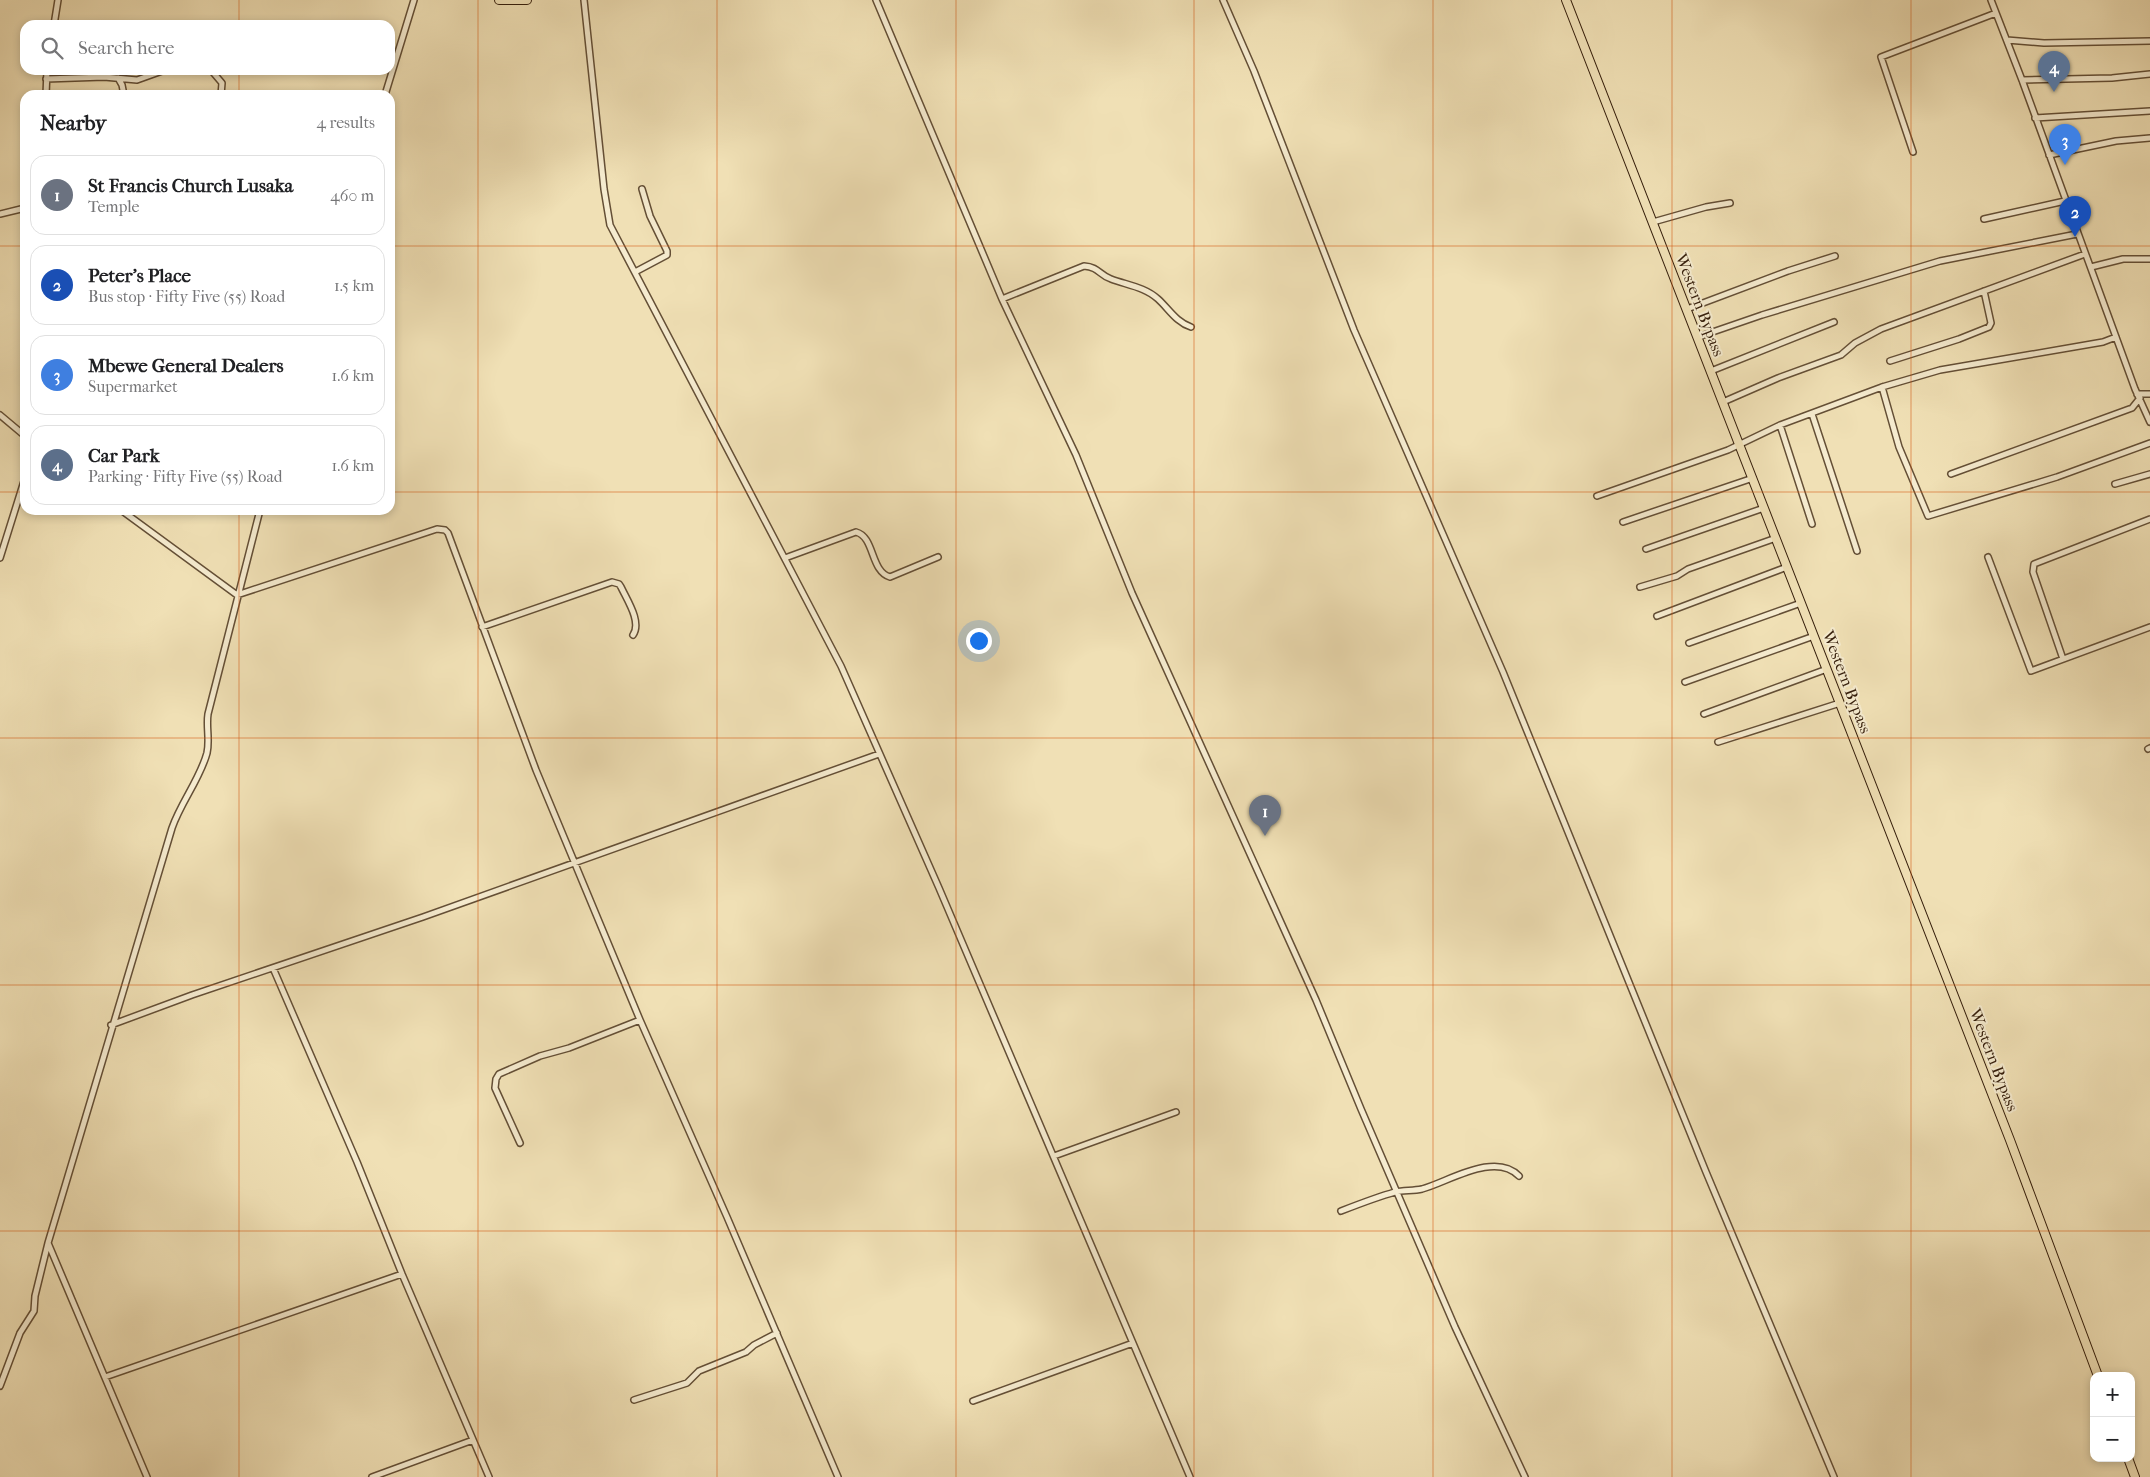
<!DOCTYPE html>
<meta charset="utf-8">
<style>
:root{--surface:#fff;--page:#f6f6f6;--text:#202124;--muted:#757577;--line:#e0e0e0;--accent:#0f766e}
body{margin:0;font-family:"IM FELL French Canon",serif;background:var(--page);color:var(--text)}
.controls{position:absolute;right:15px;bottom:15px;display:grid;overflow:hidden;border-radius:10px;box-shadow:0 2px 8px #0003}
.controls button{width:45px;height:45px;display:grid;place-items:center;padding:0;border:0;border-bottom:1px solid var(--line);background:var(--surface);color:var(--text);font:25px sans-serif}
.you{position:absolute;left:978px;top:640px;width:18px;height:18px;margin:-12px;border:4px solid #fff;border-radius:50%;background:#1a73e8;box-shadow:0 0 0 8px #1a73e833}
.badge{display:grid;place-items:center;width:32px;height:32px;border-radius:50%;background:var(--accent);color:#fff;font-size:16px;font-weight:700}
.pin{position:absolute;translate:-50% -41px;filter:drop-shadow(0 1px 2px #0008)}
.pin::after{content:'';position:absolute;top:26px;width:18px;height:15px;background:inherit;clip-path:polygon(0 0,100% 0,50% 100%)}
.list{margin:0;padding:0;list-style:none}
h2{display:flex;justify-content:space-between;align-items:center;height:65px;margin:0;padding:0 20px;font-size:21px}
h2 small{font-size:16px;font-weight:400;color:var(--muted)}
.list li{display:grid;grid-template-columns:32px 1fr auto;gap:15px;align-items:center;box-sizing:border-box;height:80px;margin:0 10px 10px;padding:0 10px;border:1px solid var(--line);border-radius:15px}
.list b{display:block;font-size:19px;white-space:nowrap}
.list p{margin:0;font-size:16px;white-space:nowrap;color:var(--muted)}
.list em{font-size:16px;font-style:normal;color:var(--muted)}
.icon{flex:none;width:28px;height:28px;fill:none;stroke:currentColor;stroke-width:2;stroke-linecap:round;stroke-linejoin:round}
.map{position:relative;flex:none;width:2150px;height:1477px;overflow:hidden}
.search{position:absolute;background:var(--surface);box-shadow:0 2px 8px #0003;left:20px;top:20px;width:375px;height:55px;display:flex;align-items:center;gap:12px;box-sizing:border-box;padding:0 18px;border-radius:15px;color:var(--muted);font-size:19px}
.panel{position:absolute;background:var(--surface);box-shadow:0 2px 8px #0003;left:20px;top:90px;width:375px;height:425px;border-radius:15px}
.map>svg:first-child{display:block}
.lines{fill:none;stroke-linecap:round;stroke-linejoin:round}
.minor-casing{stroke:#644f36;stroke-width:8}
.primary-casing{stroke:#361f0c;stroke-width:10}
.minor{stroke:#f5ebcf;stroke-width:5}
.primary{stroke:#f0e0b5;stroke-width:8}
.grid{fill:none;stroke:#d6530c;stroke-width:1;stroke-opacity:0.55}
.labels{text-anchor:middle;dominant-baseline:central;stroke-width:4;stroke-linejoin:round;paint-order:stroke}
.street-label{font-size:16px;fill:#361f0c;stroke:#f5ebcf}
</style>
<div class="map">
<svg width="2150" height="1477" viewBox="0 0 2150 1477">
<rect width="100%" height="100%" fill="#f0e0b5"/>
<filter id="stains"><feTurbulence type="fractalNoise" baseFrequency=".004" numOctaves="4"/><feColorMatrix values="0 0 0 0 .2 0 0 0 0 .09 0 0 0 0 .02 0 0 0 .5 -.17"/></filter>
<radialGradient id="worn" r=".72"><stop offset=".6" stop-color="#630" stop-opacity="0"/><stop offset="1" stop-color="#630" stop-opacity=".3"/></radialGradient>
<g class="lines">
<g class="minor-casing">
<path id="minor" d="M584,0L604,189L610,225L841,666L939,888L1190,1477
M876,0L1002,299L1076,455L1132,593L1316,1000L1361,1109L1455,1327L1525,1477
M1223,0L1254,71L1354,330L1503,672L1706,1172L1834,1477
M1991,0L2022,80L2135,389L2150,422
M54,25L58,0
M2007,40L2044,43L2150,41
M211,70L222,83L221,95
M118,78L122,85L124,95
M46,79L104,77L137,80L165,70
M2022,80L2112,78L2150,74
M46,95L47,70
M385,95L414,0
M2035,118L2150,111
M1913,152L1881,57L1996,13
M2049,155L2116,141L2150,138
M0,214L25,208
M1984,219L2065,201
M1653,222L1706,207L1730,203
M2091,267L2123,259H2150
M635,272L667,255V251L650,216L642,189
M1002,299L1084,266C1099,267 1099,275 1111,279C1127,285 1145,287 1158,299C1169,309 1176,322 1191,327
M1687,309L1788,271L1835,256
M1698,337L1762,315L1940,261L2077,234
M2116,337L2103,342L1940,370L1882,387L1899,447L1928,516L2057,477L2150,443
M1890,361L1959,339L1989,327L1991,323L1984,291
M1711,371L1834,322
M2137,394H2150
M1723,402L1778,378L1841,355L1855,343L1881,329L2085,254
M1812,414L1857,551
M0,415L25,436
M1780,425L1812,524
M1951,474L2132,408L2140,398
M2115,484L2150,474
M1597,496L1728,450L1780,425L1882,387
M121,510L237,595L437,529L445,530L448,533L536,770L640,1020L727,1217L838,1477
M1623,522L1753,478
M1646,549L1764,508
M1988,557L2031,671L2150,627
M0,558L25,478
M785,558L856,532C875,537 870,571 890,577L938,557
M1640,587L1677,576L1688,569L1776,538
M1657,616L1787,567
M482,627L612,582L619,584L621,587C627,600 642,622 633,635
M1689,643L1801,603
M2063,659L2033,572L2034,564L2150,519
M1685,682L1814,636
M1704,714L1827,669
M1718,742L1840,703
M2148,749L2150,748
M273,968L357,1162L402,1274L489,1477
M111,1025L192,995L423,917L879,754
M520,1143L495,1088L496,1079L499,1074L540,1056L569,1048L640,1020
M1054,1156L1176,1112
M1341,1211C1359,1204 1377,1197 1395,1192C1404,1190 1413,1191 1422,1189C1448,1182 1495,1151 1519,1176
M105,1377L402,1274
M0,1386L20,1333L34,1311L35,1296L48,1243
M634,1400L687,1383L699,1371L746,1352L754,1345L777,1333
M973,1401L1133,1343
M147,1477L48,1243L172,828C181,802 200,779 207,753C210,740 206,727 208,714L260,510
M372,1477L473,1440"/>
</g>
<g class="primary-casing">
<path id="primary" d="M499,0H527
M1566,0L2010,1140L2098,1376
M2128,1458L2135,1477"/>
</g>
<use href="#minor" class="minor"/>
<use href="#primary" class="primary"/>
</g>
<path class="grid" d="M239,0V25M478,0V1477M717,0V1477M956,0V1477M1194,0V1477M1433,0V1477M1672,0V1477M1911,0V1477M239,70V95M0,246H25M390,246H2150M0,492H25M390,492H2150M239,510V1477M0,738H2150M0,985H2150M0,1231H2150"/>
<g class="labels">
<g class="street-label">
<text transform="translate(1700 305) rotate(69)">Western Bypass</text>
<text transform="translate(1847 682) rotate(69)">Western Bypass</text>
<text transform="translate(1994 1060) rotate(69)">Western Bypass</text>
</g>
</g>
<rect width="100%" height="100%" filter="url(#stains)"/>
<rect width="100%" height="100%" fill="url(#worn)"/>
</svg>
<div class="controls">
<button>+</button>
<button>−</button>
</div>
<div class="you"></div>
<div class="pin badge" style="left:1265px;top:836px;background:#6b7280">1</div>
<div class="pin badge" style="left:2075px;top:237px;background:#1a4fb4">2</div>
<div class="pin badge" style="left:2065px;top:165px;background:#3f7fe0">3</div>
<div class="pin badge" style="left:2054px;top:92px;background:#5c6f8a">4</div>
<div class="search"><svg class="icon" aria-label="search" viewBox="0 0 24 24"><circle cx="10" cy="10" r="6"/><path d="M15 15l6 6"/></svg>Search here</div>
<section class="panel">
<h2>Nearby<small>4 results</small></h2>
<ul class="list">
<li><span class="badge" style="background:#6b7280">1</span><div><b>St Francis Church Lusaka</b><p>Temple</p></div><em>460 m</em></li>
<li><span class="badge" style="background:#1a4fb4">2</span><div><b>Peter's Place</b><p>Bus stop · Fifty Five (55) Road</p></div><em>1.5 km</em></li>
<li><span class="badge" style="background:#3f7fe0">3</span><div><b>Mbewe General Dealers</b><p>Supermarket</p></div><em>1.6 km</em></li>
<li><span class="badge" style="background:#5c6f8a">4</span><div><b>Car Park</b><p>Parking · Fifty Five (55) Road</p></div><em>1.6 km</em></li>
</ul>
</section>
</div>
